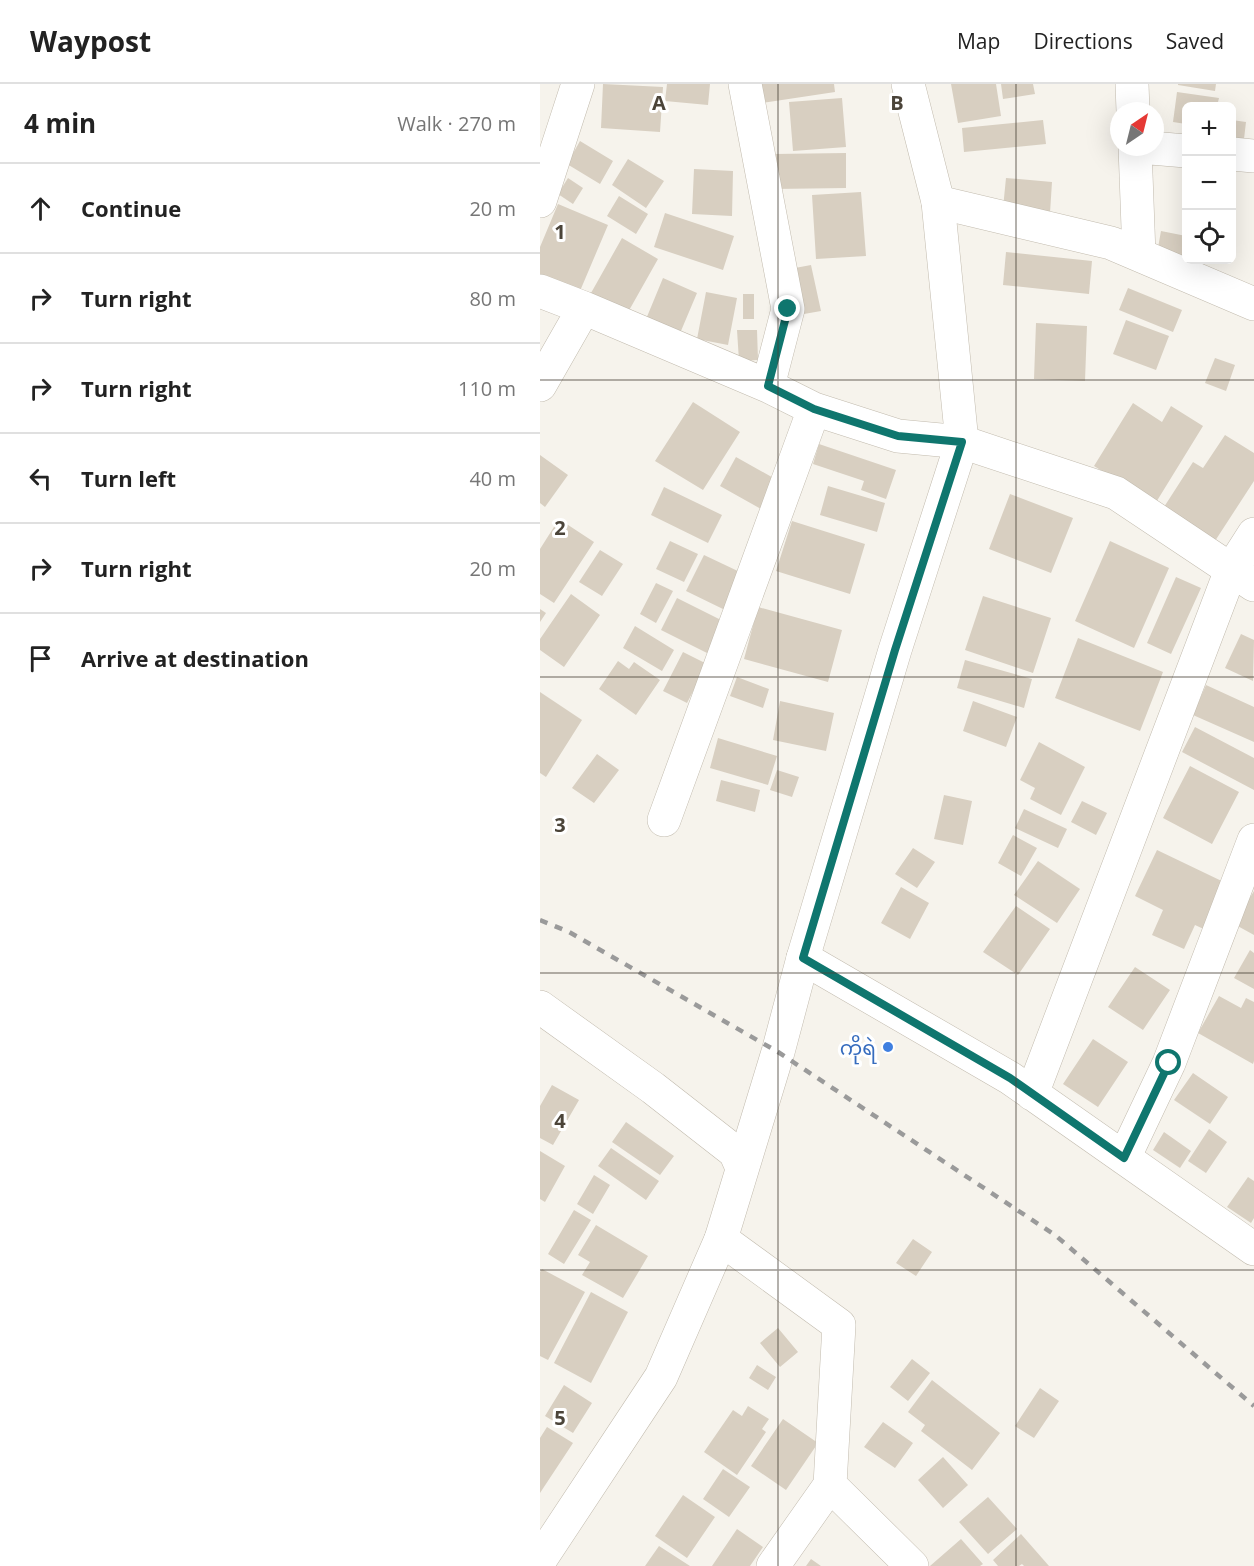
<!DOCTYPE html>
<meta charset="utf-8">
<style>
:root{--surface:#fff;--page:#f2f2f2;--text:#222;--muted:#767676;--line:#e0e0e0}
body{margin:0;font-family:"Open Sans","Noto Sans Myanmar",sans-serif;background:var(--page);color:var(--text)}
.controls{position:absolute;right:18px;top:18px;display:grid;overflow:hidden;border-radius:9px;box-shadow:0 6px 24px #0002}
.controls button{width:54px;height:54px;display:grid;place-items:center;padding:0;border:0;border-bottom:2px solid var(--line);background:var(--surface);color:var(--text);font:30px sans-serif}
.compass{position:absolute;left:570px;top:18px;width:54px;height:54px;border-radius:50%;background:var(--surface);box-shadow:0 6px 24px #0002;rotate:35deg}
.stop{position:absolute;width:18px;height:18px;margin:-14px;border:4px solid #0f766e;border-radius:50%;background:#fff}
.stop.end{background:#0f766e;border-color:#fff;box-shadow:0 2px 6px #0008}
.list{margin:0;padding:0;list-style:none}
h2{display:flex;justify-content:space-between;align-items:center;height:78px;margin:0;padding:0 24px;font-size:26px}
h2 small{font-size:20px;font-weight:400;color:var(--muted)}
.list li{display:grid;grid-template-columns:39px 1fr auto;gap:18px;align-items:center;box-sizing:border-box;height:90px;padding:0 24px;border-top:2px solid var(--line)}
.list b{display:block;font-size:22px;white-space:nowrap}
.list em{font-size:20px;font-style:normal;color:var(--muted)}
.icon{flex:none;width:33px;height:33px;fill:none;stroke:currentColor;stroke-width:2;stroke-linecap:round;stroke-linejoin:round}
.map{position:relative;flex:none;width:714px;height:1482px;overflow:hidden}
header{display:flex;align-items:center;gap:36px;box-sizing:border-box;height:84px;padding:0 30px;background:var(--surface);border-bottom:2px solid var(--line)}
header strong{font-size:28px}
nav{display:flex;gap:33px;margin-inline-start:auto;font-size:21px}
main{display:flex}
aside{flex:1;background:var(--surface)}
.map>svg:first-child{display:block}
.building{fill:#d8cfc1}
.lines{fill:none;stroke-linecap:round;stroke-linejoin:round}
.minor-casing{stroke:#c2bbae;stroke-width:34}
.tertiary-casing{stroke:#c2bbae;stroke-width:34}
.minor{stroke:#fff;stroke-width:33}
.tertiary{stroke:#fff;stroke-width:33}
.rail{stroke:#9a9a9a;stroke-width:4.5;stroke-dasharray:8 8;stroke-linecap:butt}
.route{stroke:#0f766e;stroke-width:8}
.grid{fill:none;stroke:#4b4439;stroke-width:1.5;stroke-opacity:0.55}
.shop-dot{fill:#3f7fe0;stroke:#fff;stroke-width:2}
.labels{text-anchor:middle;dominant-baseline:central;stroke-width:6;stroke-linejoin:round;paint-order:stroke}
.shop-label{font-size:20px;fill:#366cbe;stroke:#fff;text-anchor:end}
.grid-label{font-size:20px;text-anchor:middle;font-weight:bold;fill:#4b4439;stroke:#fff;stroke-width:6;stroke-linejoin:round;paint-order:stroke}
</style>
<header>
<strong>Waypost</strong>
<nav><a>Map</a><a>Directions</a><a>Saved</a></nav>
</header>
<main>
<aside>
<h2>4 min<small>Walk · 270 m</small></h2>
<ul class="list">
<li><svg class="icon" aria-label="ahead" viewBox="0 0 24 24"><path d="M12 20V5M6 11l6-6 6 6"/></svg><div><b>Continue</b></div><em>20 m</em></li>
<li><svg class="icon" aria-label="right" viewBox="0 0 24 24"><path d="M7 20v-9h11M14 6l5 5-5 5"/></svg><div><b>Turn right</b></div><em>80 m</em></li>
<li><svg class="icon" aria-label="right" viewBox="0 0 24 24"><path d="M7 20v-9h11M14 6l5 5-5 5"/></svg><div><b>Turn right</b></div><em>110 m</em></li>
<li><svg class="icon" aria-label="left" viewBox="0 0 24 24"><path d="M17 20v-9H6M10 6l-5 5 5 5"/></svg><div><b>Turn left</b></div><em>40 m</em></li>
<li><svg class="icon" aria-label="right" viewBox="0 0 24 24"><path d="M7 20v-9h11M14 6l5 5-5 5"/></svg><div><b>Turn right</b></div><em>20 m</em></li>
<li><svg class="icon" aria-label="arrive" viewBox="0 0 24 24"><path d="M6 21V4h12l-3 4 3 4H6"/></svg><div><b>Arrive at destination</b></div></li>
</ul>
</aside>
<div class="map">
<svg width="714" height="1482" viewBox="0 0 714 1482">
<rect width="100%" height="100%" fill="#f6f3ec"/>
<path class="building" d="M63,0L123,3L120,48L61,44Z
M127,0H170L168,21L125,17Z
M219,0H294L295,8L222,19Z
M411,0H456L461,32L418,39Z
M461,0H493L495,10L463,15Z
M638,0H676L675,7L638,1Z
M637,8L679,14L677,22H646V40L633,38Z
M302,14L306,63L253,67L249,18Z
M503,36L506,60L424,68L422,44Z
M692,36L706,38L704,55L692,53Z
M40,57L73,77L60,100L27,80Z
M306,69V104L234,105V70Z
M88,75L124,97L106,124L72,101Z
M154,85L193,87L192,132L152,130Z
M28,94L43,104L33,120L18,110Z
M466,94L512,98L510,129L463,124Z
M321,108L326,172L276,175L272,111Z
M79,112L108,130L96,150L67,132Z
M18,120L68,141L40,207L0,190V163Z
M125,129L194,152L183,186L114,163Z
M621,147L646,152V174L617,169Z
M82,154L118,175L87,230L51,209Z
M466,168L552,177L549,210L463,201Z
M660,176H677L676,180L659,177Z
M271,181L281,227L264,230L255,184Z
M123,194L157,209L138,254L104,240Z
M588,204L642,226L633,248L579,226Z
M166,208L197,214L188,261L157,255Z
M203,210H214V235H203Z
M586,236L629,252L616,286L573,270Z
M496,239L547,242L545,297L494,295Z
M197,246H217L218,276L199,277Z
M675,274L695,281L686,307L665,299Z
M153,318L200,348L163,406L115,377Z
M593,319L622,338L631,322L663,342L615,420L554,382Z
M685,351L714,369V397L675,457L624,423L653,378L663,384Z
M279,360L356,386L346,415L321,406L324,397L273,380Z
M0,371L28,391L5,423L0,419Z
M196,373L237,396L221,425L180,402Z
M288,402L345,419L337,448L280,431Z
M124,403L182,431L168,459L111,431Z
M470,410L533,434L511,489L449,465Z
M19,435L54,458L14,519L0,510V465Z
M252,437L325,460L310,510L236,487Z
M130,457L158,470L144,498L116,485Z
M570,457L629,484L594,564L535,537Z
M60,466L83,480L62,512L39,498Z
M164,471L202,489L185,526L146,507Z
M636,493L661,504L631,570L607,559Z
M116,499L133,507L116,539L100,530Z
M31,510L60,531L24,583L0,566V555Z
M443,512L511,534L493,589L425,566Z
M137,514L185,538L169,570L121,546Z
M218,523L302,546L288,598L204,575Z
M0,525L6,529L0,538Z
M95,542L134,566L122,587L83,564Z
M701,550L714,556L713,597L685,584Z
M538,554L623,588L600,647L515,614Z
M143,568L167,580L147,619L123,607Z
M425,576L492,595L484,624L417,604Z
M78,577L89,585L94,578L120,596L96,631L59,605Z
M197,593L229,605L223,624L190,612Z
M666,601L714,623V658L653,631Z
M0,608L42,636L6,693L0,689Z
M240,617L294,629L286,667L233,656Z
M433,617L477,633L466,663L423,647Z
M655,643L714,674V706L642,668Z
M178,654L237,672L228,701L170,684Z
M499,658L545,683L521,731L490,715L495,704L480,696Z
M57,670L79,686L54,719L32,704Z
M650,682L699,708L672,760L623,734Z
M237,686L259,693L252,713L230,706Z
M181,696L220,706L215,728L176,717Z
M404,711L432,717L423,761L394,755Z
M542,717L567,729L556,751L531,738Z
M484,725L527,745L518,764L475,744Z
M473,751L497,764L481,792L458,779Z
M373,764L395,778L377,804L355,790Z
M617,766L690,801L668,847L655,841L644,865L612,851L623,826L595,812Z
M498,777L540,805L517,839L474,811Z
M361,803L389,819L370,855L341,839Z
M714,807V851L694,840Z
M476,822L510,845L478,891L443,868Z
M710,866L714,869V905L694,894Z
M595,883L630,906L603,946L568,923Z
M679,912L701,924L706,914L714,918V977L713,980L658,949Z
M553,955L588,978L558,1023L523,1000Z
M653,989L688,1013L670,1040L634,1016Z
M12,1001L39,1016L13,1061L0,1054V1022Z
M86,1038L134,1072L120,1091L72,1058Z
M669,1045L687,1058L666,1089L648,1077Z
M624,1048L651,1067L640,1084L613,1066Z
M71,1064L119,1097L106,1116L58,1082Z
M0,1067L25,1082L5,1118L0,1115Z
M54,1091L70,1101L53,1130L37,1120Z
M708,1093L714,1097V1134L711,1139L687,1123Z
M34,1126L51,1136L24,1180L8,1170Z
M56,1141L108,1172L83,1214L42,1191L50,1178L38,1171Z
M373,1155L392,1168L376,1192L356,1179Z
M2,1185L45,1208L8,1276L0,1272V1188Z
M51,1208L88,1228L51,1299L14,1279Z
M238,1244L258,1268L240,1283L220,1259Z
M372,1275L390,1289L368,1317L350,1303Z
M217,1281L236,1293L228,1306L209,1294Z
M392,1296L460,1349L432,1386L381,1347L385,1341L368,1328Z
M24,1301L52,1319L33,1349L5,1332Z
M500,1304L519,1317L494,1354L475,1342Z
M208,1322L229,1335L222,1345L226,1348L197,1391L164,1368L193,1326L202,1332Z
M243,1335L278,1359L246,1406L211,1382Z
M343,1338L373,1359L355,1384L324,1363Z
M7,1343L33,1359L0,1409V1354Z
M403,1373L428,1401L403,1424L378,1396Z
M183,1385L210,1403L189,1433L163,1415Z
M143,1411L175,1433L147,1474L115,1452Z
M448,1413L477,1445L448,1470L419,1438Z
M197,1445L223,1463L210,1482H172Z
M481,1450L509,1482H484L482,1480L479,1482H458L453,1476Z
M421,1455L443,1480L440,1482H390Z
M119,1462L150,1482H105Z
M271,1475L281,1482H266Z"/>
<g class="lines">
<g class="minor-casing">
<path id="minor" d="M205,0L248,225L228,302
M592,0L593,27
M595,63L599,171
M599,63L646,67
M692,70L714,72
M0,117L38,0
M398,118L571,159L714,220
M0,207L44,224L228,302L274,325L358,352L422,358L576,409L714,501
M0,301L44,224
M124,736L274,325
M263,874L470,994L714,1165
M0,923L113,1004L195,1068L202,1084
M492,1010L691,486L714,450
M584,1074L629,979L714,756
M181,1155L299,1241L290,1401L233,1482
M290,1401L372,1482"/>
</g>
<g class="tertiary-casing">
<path id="tertiary" d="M0,1476L121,1293L181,1155L238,968L263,874L355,566L422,358L398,118L368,0"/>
</g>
<use href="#minor" class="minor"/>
<use href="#tertiary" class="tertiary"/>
<path class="rail" d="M0,836L29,848L238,968L515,1151L714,1322"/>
</g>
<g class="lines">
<path class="route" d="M248,225L228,302L274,325L358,352L422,358L355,566L263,874L470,994L584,1074L629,979"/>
</g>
<path class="grid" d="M238,0V1482M476,0V1482M0,296H714M0,593H714M0,889H714M0,1186H714"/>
<circle class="shop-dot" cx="348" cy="963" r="6"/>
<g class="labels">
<g class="shop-label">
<text x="336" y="963">ကိုရဲ</text>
</g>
</g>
<g class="grid-label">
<text x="119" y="26">A</text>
<text x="357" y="26">B</text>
<text x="20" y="155">1</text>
<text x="20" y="451">2</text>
<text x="20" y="748">3</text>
<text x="20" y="1044">4</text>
<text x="20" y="1341">5</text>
</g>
</svg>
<div class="controls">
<button>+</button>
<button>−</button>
<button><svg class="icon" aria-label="locate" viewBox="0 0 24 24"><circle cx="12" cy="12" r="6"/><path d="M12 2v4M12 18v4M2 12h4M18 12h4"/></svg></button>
</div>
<svg class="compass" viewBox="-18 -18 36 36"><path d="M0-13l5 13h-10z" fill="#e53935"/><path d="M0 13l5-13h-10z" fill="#767676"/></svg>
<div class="stop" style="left:629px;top:979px"></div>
<div class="stop end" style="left:248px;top:225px"></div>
</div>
</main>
